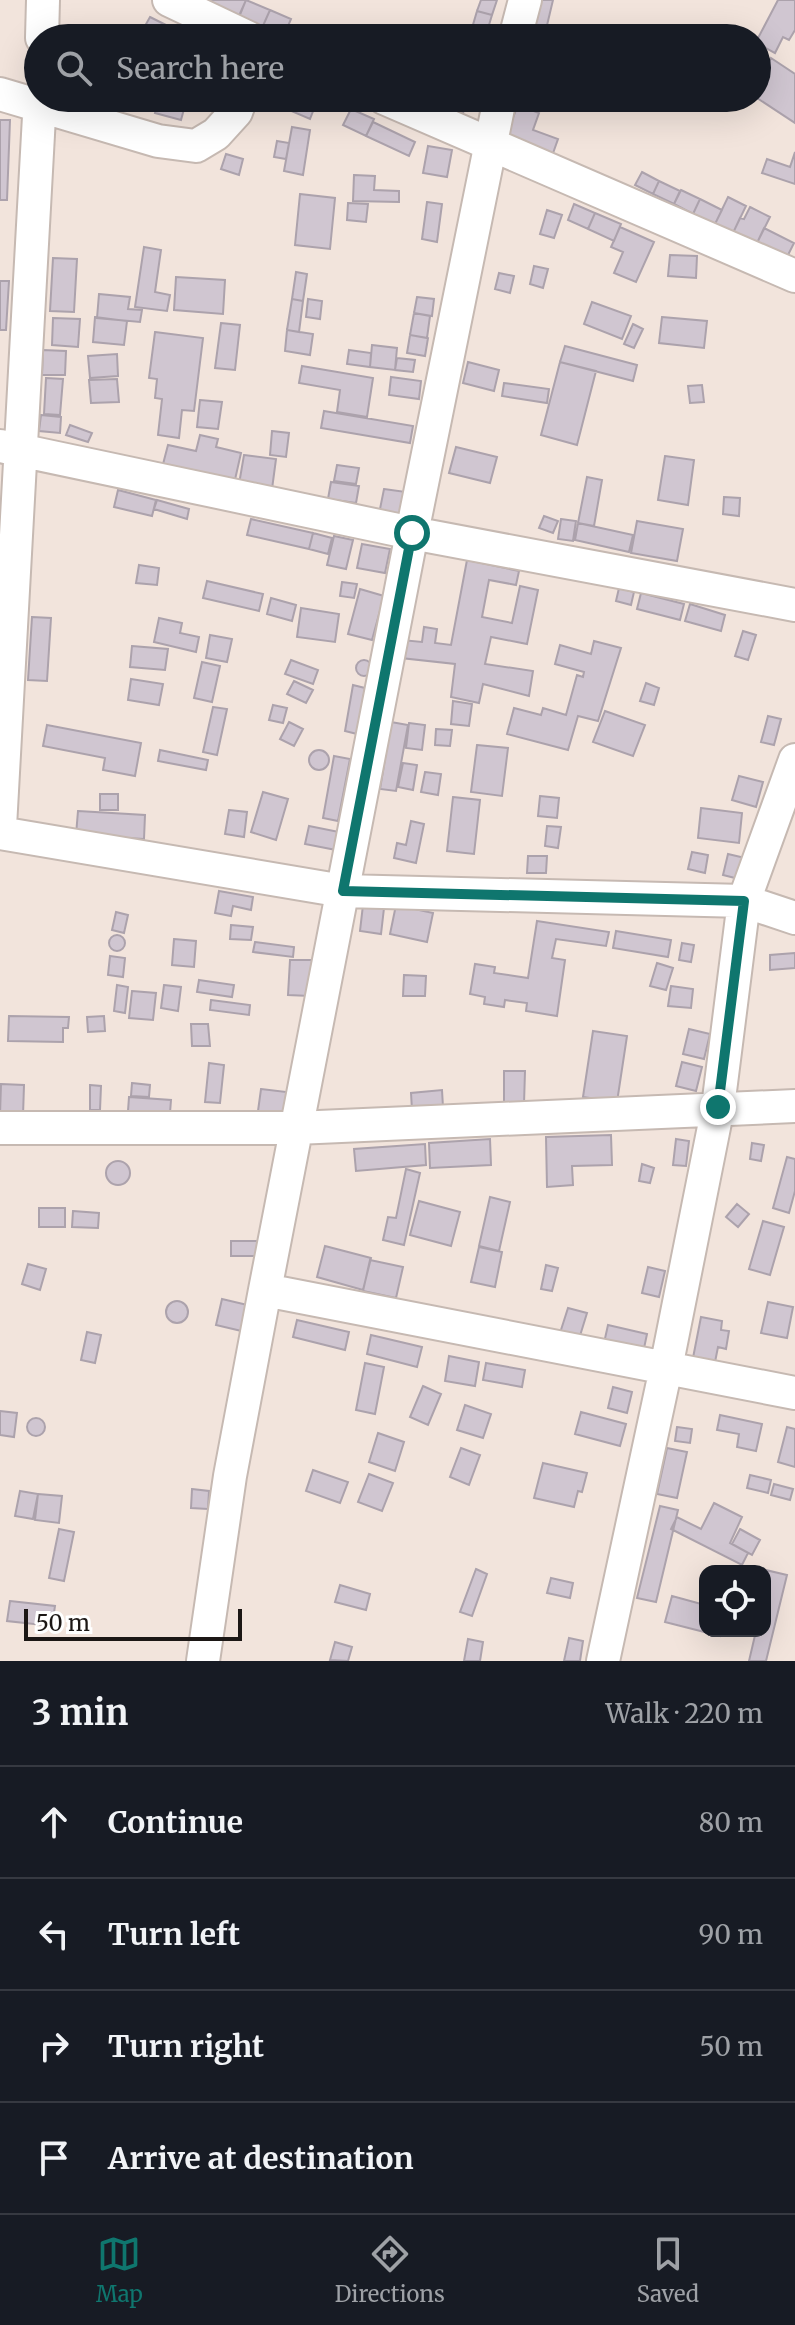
<!DOCTYPE html>
<meta charset="utf-8">
<style>
:root{--surface:#171b24;--page:#20242c;--text:#f1f3f6;--muted:#9ea1a6;--line:#363941;--accent:#0f766e}
body{margin:0;font-family:Merriweather,serif;background:var(--page);color:var(--text)}
.controls{position:absolute;right:24px;bottom:24px;display:grid;overflow:hidden;border-radius:16px;box-shadow:0 8px 32px #0002}
.controls button{width:72px;height:72px;display:grid;place-items:center;padding:0;border:0;border-bottom:2px solid var(--line);background:var(--surface);color:var(--text);font:40px sans-serif}
.scale{position:absolute;left:24px;bottom:20px;width:218px;box-sizing:border-box;padding-left:8px;border:4px solid #1c1715;border-top:0;font-size:22px;line-height:28px;white-space:nowrap;color:#1c1715;-webkit-text-stroke:6px #fff;paint-order:stroke}
.stop{position:absolute;width:24px;height:24px;margin:-18px;border:6px solid #0f766e;border-radius:50%;background:#fff}
.stop.end{background:#0f766e;border-color:#fff;box-shadow:0 2px 8px #0008}
.list{margin:0;padding:0;list-style:none}
h2{display:flex;justify-content:space-between;align-items:center;height:104px;margin:0;padding:0 32px;font-size:34px}
h2 small{font-size:26px;font-weight:400;color:var(--muted)}
.list li{display:grid;grid-template-columns:52px 1fr auto;gap:24px;align-items:center;box-sizing:border-box;height:112px;padding:0 32px;border-top:2px solid var(--line)}
.list b{display:block;font-size:30px;white-space:nowrap}
.list em{font-size:26px;font-style:normal;color:var(--muted)}
.icon{flex:none;width:44px;height:44px;fill:none;stroke:currentColor;stroke-width:2;stroke-linecap:round;stroke-linejoin:round}
.map{position:relative;flex:none;width:795px;height:1661px;overflow:hidden}
.search{position:absolute;background:var(--surface);box-shadow:0 8px 32px #0002;left:24px;right:24px;top:24px;height:88px;display:flex;align-items:center;gap:20px;box-sizing:border-box;padding:0 28px;border-radius:44px;color:var(--muted);font-size:30px}
.sheet{height:552px;background:var(--surface)}
nav{display:flex;justify-content:space-around;align-items:center;box-sizing:border-box;height:112px;border-top:2px solid var(--line);background:var(--surface);font-size:22px;color:var(--muted)}
nav a{display:grid;justify-items:center;gap:4px}
nav .on{color:var(--accent)}
.map>svg:first-child{display:block}
.building{fill:#d0c6d1;stroke:#aca2ac;stroke-width:2}
.lines{fill:none;stroke-linecap:round;stroke-linejoin:round}
.minor-casing{stroke:#c6b9b2;stroke-width:36}
.minor{stroke:#fff;stroke-width:32}
.route{stroke:#0f766e;stroke-width:10}
</style>
<div class="map">
<svg width="795" height="1661" viewBox="0 0 795 1661">
<rect width="100%" height="100%" fill="#f2e4dc"/>
<path class="building" d="M197,0H246L237,22Z
M246,0L270,10L262,28L238,18Z
M481,0H497L492,15L477,11Z
M538,0H553L544,38L529,36Z
M778,0H795V30L789,40L783,37L775,53L757,43V40Z
M270,10L291,19L283,38L262,28Z
M477,11L492,15L485,38L470,35Z
M150,17L184,34L182,38H151L141,33Z
M771,58L795,74V123L757,98V80Z
M159,98H187L181,120L155,113Z
M269,98H310L317,101L310,119L268,101Z
M437,98H468L463,113L435,105Z
M518,105L539,113L533,130L558,139L552,156L505,138Z
M351,109L374,119L366,136L343,125Z
M0,120H10L7,200H0Z
M373,122L415,142L409,156L366,136Z
M292,127L310,130L303,175L284,171Z
M277,141L289,143L286,159L274,157Z
M428,146L452,150L447,177L423,173Z
M795,152V184L762,173L767,159L790,167Z
M226,154L243,159L239,175L221,169Z
M642,172L659,181L653,194L635,185Z
M354,175L375,176L374,190L399,191V202L353,201Z
M659,181L680,191L674,204L653,194Z
M681,190L700,199L693,214L674,204Z
M300,194L335,198L330,249L295,245Z
M728,197L746,206L733,233L715,224Z
M700,199L722,210L715,224L693,214Z
M427,202L442,204L437,242L422,239Z
M348,203L368,204L366,222L347,220Z
M574,204L595,213L588,229L568,220Z
M750,207L770,217L756,245L733,233L740,218L744,219Z
M547,210L562,215L554,238L540,234Z
M595,213L621,224L614,241L588,229Z
M620,227L654,242L636,282L614,273L623,252L611,247Z
M764,228L794,243L786,259L756,245Z
M144,247L161,250L155,292L170,295L167,311L135,307Z
M670,255L697,256L696,278L668,276Z
M53,258L77,259L74,312L50,311Z
M534,266L548,269L543,288L530,284Z
M296,272L307,274L303,301L292,299Z
M499,273L514,276L510,293L495,289Z
M176,277L225,280L223,314L174,310Z
M0,281H9L6,330H0Z
M99,294L130,297L128,309L142,310L140,322L97,318Z
M417,297L434,299L432,316L414,313Z
M292,299L303,301L299,332L287,330Z
M308,299L322,301L320,319L306,317Z
M592,302L631,316L622,339L584,324Z
M414,313L430,316L427,338L410,335Z
M95,317L127,321L124,345L93,342Z
M662,317L707,321L704,348L659,343Z
M53,318L80,319L78,347L52,345Z
M221,323L240,325L235,370L215,368Z
M633,324L643,329L634,348L624,344Z
M287,330L313,334L310,355L285,351Z
M155,332L203,338L194,411L182,410L179,438L158,435L162,399L155,398L157,379L149,378Z
M410,335L428,338L425,356L407,353Z
M372,345L397,348L395,370L370,367Z
M565,346L637,365L633,381L560,362Z
M43,350L66,351L65,375H42Z
M349,350L371,353L370,367L347,364Z
M117,354L118,376L90,378L88,356Z
M397,358L415,360L413,372L395,370Z
M468,362L499,370L494,391L463,383Z
M560,362L596,371L577,445L541,435Z
M302,366L373,378L367,417L337,412L340,390L299,383Z
M391,377L421,381L419,399L389,395Z
M46,378L63,379L60,415L44,414Z
M117,379L119,402L91,403L89,380Z
M504,383L549,389L547,403L502,396Z
M702,385L704,402L690,403L688,386Z
M200,400L222,402L218,429L197,427Z
M324,411L413,426L410,443L321,428Z
M41,415L61,417L60,433L39,431Z
M70,425L92,433L88,442L66,435Z
M272,431L289,433L286,457L270,455Z
M200,435L218,439L216,447L241,453L234,484L162,468L168,445L196,451Z
M456,447L497,457L490,483L449,473Z
M244,455L276,459L272,489L239,484Z
M665,456L694,460L688,505L658,500Z
M337,465L359,468L356,484L334,481Z
M587,477L602,480L594,526L578,523Z
M331,482L359,486L356,503L328,499Z
M384,489L406,492L402,517L379,514Z
M118,490L156,500L152,516L114,507Z
M724,497L740,498L739,516L723,514Z
M157,500L189,509L187,519L154,509Z
M544,516L558,521L553,533L539,528Z
M251,519L313,533L309,549L247,535Z
M561,519L576,521L573,541L558,539Z
M637,521L683,529L677,561L631,553Z
M578,523L633,535L629,552L575,540Z
M313,533L332,538L328,554L309,549Z
M334,536L353,540L346,569L327,565Z
M362,544L390,549L385,573L357,568Z
M467,560L519,571L516,585L489,580L482,617L512,623L520,586L538,590L527,644L491,637L485,664L533,671L529,696L483,684L479,703L451,697L455,664L401,658L402,640L422,642L424,627L437,629L435,643L451,645Z
M139,565L159,568L157,585L136,583Z
M207,581L263,594L259,611L203,598Z
M342,582L357,584L354,598L340,596Z
M619,588L634,592L631,605L616,601Z
M360,589L384,596L372,640L348,634Z
M641,593L684,604L680,620L637,609Z
M271,598L296,605L292,621L267,614Z
M690,604L725,615L721,631L685,621Z
M301,608L339,614L335,642L297,637Z
M32,617L51,618L47,681L28,680Z
M159,618L182,623L180,633L199,637L196,652L154,642Z
M743,631L756,635L748,660L735,656Z
M210,635L232,639L227,662L206,658Z
M594,641L621,648L598,721L578,716L568,750L507,734L514,708L541,715L543,708L566,715L577,675L583,677L584,672L555,664L560,645L591,654Z
M132,646L168,649L165,670L130,667Z
M356 668a8 8 0 1 1 16 0a8 8 0 1 1-16 0Z
M291,660L318,670L313,684L285,674Z
M202,662L220,666L212,702L194,698Z
M131,679L163,684L159,705L128,700Z
M294,681L313,690L306,703L287,694Z
M646,683L659,688L654,705L640,701Z
M353,685L365,688L357,734L345,731Z
M453,701L472,704L469,726L451,724Z
M273,705L287,708L283,723L269,720Z
M213,707L227,709L217,755L203,752Z
M605,711L645,725L633,756L593,742Z
M768,716L781,719L774,745L761,742Z
M289,722L303,729L294,746L280,739Z
M391,722L408,725L396,791L380,789Z
M409,723L425,725L422,750L406,748Z
M47,725L141,743L135,776L103,770L105,758L43,746Z
M436,729L452,730L450,746L435,745Z
M477,745L508,748L502,796L471,792Z
M309 760a10 10 0 1 1 20 0a10 10 0 1 1-20 0Z
M160,750L208,760L206,770L158,761Z
M334,756L350,759L338,821L323,818Z
M403,763L417,765L413,790L398,787Z
M425,772L441,774L438,795L421,792Z
M739,776L763,782L756,807L732,800Z
M263,792L288,799L276,840L251,832Z
M100,794H118V810H100Z
M540,796L559,798L557,818L538,816Z
M453,797L480,800L474,854L447,851Z
M701,808L742,813L739,843L698,838Z
M229,810L247,812L244,837L225,834Z
M78,811L145,815L144,839L76,835Z
M411,821L424,824L416,863L394,858L397,843L406,845Z
M309,826L339,832L336,850L305,844Z
M547,826L561,827L558,848L545,846Z
M692,852L708,855L705,873L688,869Z
M728,854L745,858L739,879L723,875Z
M528,856H547L546,873H527Z
M219,891L253,897L251,910L233,906L231,916L215,913Z
M363,905L384,908L381,934L360,931Z
M396,905L433,913L427,942L390,934Z
M116,912L128,915L124,933L112,930Z
M537,921L609,932L606,946L556,939L552,958L565,960L557,1016L526,1011L527,1003L505,1000L504,1007L484,1004L485,997L470,994L475,964L495,967L494,973L528,978Z
M231,925L253,927L251,940L230,939Z
M616,931L671,940L668,957L613,948Z
M109 943a8 8 0 1 1 16 0a8 8 0 1 1-16 0Z
M174,939L196,941L194,967L172,965Z
M255,942L294,947L293,957L253,952Z
M682,943L694,945L691,962L679,960Z
M795,953V968L770,970V955Z
M110,956L125,958L123,977L108,975Z
M290,960H312L310,996L288,995Z
M657,963L673,968L666,990L650,986Z
M404,975L426,976L425,996H403Z
M199,980L234,985L232,997L197,992Z
M117,985L128,987L125,1013L114,1011Z
M164,985L181,987L178,1011L161,1008Z
M671,986L693,989L691,1008L668,1006Z
M132,991L156,993L153,1020L129,1018Z
M211,1000L250,1005L249,1015L210,1010Z
M9,1016L69,1017L68,1028H63V1042L8,1041Z
M104,1016L105,1031L88,1032L87,1017Z
M191,1024H208L210,1046H192Z
M689,1029L710,1034L704,1059L683,1054Z
M593,1031L627,1036L617,1102L583,1097Z
M682,1062L702,1067L696,1091L676,1086Z
M209,1063L224,1065L220,1103L205,1102Z
M504,1071H525L524,1104L504,1103Z
M132,1083L150,1085L149,1097L131,1096Z
M1,1084L24,1085L23,1116L0,1115Z
M90,1085L101,1086L100,1110H90Z
M261,1089L295,1093L292,1116L258,1111Z
M442,1090L443,1107L412,1110L411,1093Z
M129,1097L171,1100L170,1113L128,1111Z
M611,1135L612,1165L572,1166L573,1185L547,1187L546,1137Z
M490,1139L491,1165L430,1168L429,1143Z
M676,1139L689,1141L686,1166L673,1165Z
M752,1143L764,1145L761,1161L750,1159Z
M425,1144L426,1165L356,1171L354,1149Z
M787,1157L795,1159V1191L789,1213L773,1208Z
M106 1173a12 12 0 1 1 24 0a12 12 0 1 1-24 0Z
M642,1164L654,1168L650,1183L639,1181Z
M406,1169L420,1173L404,1245L383,1240L388,1217L396,1218Z
M490,1197L510,1202L499,1251L479,1246Z
M419,1201L460,1212L451,1246L410,1235Z
M737,1204L749,1214L738,1227L726,1217Z
M39,1208H65V1227H39Z
M73,1211L99,1213L98,1228L72,1227Z
M763,1221L784,1227L770,1275L749,1269Z
M231,1241H257V1256H231Z
M325,1246L371,1258L363,1290L317,1277Z
M479,1247L502,1252L495,1287L471,1282Z
M370,1260L403,1267L396,1298L363,1291Z
M28,1264L46,1269L40,1290L22,1284Z
M546,1265L558,1268L552,1291L541,1289Z
M648,1267L665,1271L659,1297L642,1293Z
M222,1299L256,1307L250,1333L216,1325Z
M166 1312a11 11 0 1 1 22 0a11 11 0 1 1-22 0Z
M768,1302L793,1307L787,1338L761,1333Z
M568,1308L587,1313L579,1339L560,1333Z
M701,1317L722,1321L721,1330L729,1331L726,1349L718,1347L714,1367L692,1363Z
M297,1320L349,1332L345,1350L293,1337Z
M608,1325L647,1334L643,1353L604,1343Z
M87,1332L101,1335L95,1363L81,1360Z
M371,1335L422,1347L417,1367L367,1354Z
M449,1356L479,1362L475,1386L445,1381Z
M365,1363L384,1367L375,1414L356,1410Z
M486,1363L525,1370L522,1387L483,1380Z
M423,1386L441,1394L428,1425L410,1417Z
M613,1387L632,1392L627,1413L608,1408Z
M465,1405L491,1414L483,1438L457,1430Z
M0,1411L17,1413L14,1437L0,1435Z
M581,1412L626,1424L620,1446L575,1434Z
M720,1415L762,1424L756,1451L737,1447L739,1434L717,1430Z
M27 1427a9 9 0 1 1 18 0a9 9 0 1 1-18 0Z
M677,1427L692,1429L690,1443L675,1441Z
M787,1427L795,1429V1467L778,1462Z
M378,1433L404,1442L395,1471L369,1462Z
M461,1448L480,1455L469,1485L450,1477Z
M667,1448L687,1452L677,1498L657,1494Z
M543,1463L587,1473L582,1492L578,1491L574,1507L534,1498Z
M313,1470L348,1482L340,1503L306,1491Z
M369,1474L393,1483L382,1511L358,1502Z
M750,1475L771,1480L768,1493L747,1488Z
M774,1484L793,1489L790,1500L771,1495Z
M192,1489L209,1491L208,1509L191,1508Z
M20,1491L38,1494L33,1519L15,1516Z
M38,1494L62,1496L59,1523L35,1520Z
M714,1503L742,1517L730,1543L748,1553L742,1565L671,1529L677,1517L701,1529Z
M660,1506L678,1510L656,1602L637,1598Z
M59,1529L74,1532L64,1581L49,1578Z
M740,1529L760,1540L752,1555L732,1544Z
M753,1567L787,1575L766,1661H749L756,1631H765V1571H752Z
M476,1569L487,1574L472,1616L460,1612Z
M551,1578L573,1583L570,1598L547,1593Z
M340,1585L370,1594L366,1610L335,1602Z
M672,1596L705,1605V1631H721L720,1636L665,1622Z
M10,1601L55,1606L52,1626L7,1621Z
M569,1638L583,1641L580,1661H564Z
M468,1639L483,1642L480,1661H464Z
M335,1642L352,1647L348,1661L330,1660Z"/>
<g class="lines">
<g class="minor-casing">
<path id="minor" d="M169,0L249,38
M42,38L43,0
M515,38L525,0
M0,94L158,141L196,146L216,134L236,112L241,98
M384,98L795,276
M0,446L412,533L795,605
M0,827L40,98
M0,833L343,891L744,901L795,918
M0,1128H296L795,1106
M265,1290L795,1393
M203,1661L230,1476L265,1290L412,533L500,98
M603,1661L666,1368L718,1107L744,901L795,760"/>
</g>
<use href="#minor" class="minor"/>
</g>
<g class="lines">
<path class="route" d="M412,533L343,891L744,901L718,1107"/>
</g>
</svg>
<div class="controls">
<button><svg class="icon" aria-label="locate" viewBox="0 0 24 24"><circle cx="12" cy="12" r="6"/><path d="M12 2v4M12 18v4M2 12h4M18 12h4"/></svg></button>
</div>
<div class="scale">50 m</div>
<div class="stop" style="left:412px;top:533px"></div>
<div class="stop end" style="left:718px;top:1107px"></div>
<div class="search"><svg class="icon" aria-label="search" viewBox="0 0 24 24"><circle cx="10" cy="10" r="6"/><path d="M15 15l6 6"/></svg>Search here</div>
</div>
<section class="sheet">
<h2>3 min<small>Walk · 220 m</small></h2>
<ul class="list">
<li><svg class="icon" aria-label="ahead" viewBox="0 0 24 24"><path d="M12 20V5M6 11l6-6 6 6"/></svg><div><b>Continue</b></div><em>80 m</em></li>
<li><svg class="icon" aria-label="left" viewBox="0 0 24 24"><path d="M17 20v-9H6M10 6l-5 5 5 5"/></svg><div><b>Turn left</b></div><em>90 m</em></li>
<li><svg class="icon" aria-label="right" viewBox="0 0 24 24"><path d="M7 20v-9h11M14 6l5 5-5 5"/></svg><div><b>Turn right</b></div><em>50 m</em></li>
<li><svg class="icon" aria-label="arrive" viewBox="0 0 24 24"><path d="M6 21V4h12l-3 4 3 4H6"/></svg><div><b>Arrive at destination</b></div></li>
</ul>
</section>
<nav>
<a class="on"><svg class="icon" aria-label="map" viewBox="0 0 24 24"><path d="M3 6l6-2 6 2 6-2v14l-6 2-6-2-6 2zM9 4v14M15 6v14"/></svg>Map</a>
<a><svg class="icon" aria-label="directions" viewBox="0 0 24 24"><path d="M12 3l9 9-9 9-9-9zM9 14v-3h6M13 9l2 2-2 2"/></svg>Directions</a>
<a><svg class="icon" aria-label="saved" viewBox="0 0 24 24"><path d="M7 4h10v16l-5-4-5 4z"/></svg>Saved</a>
</nav>
